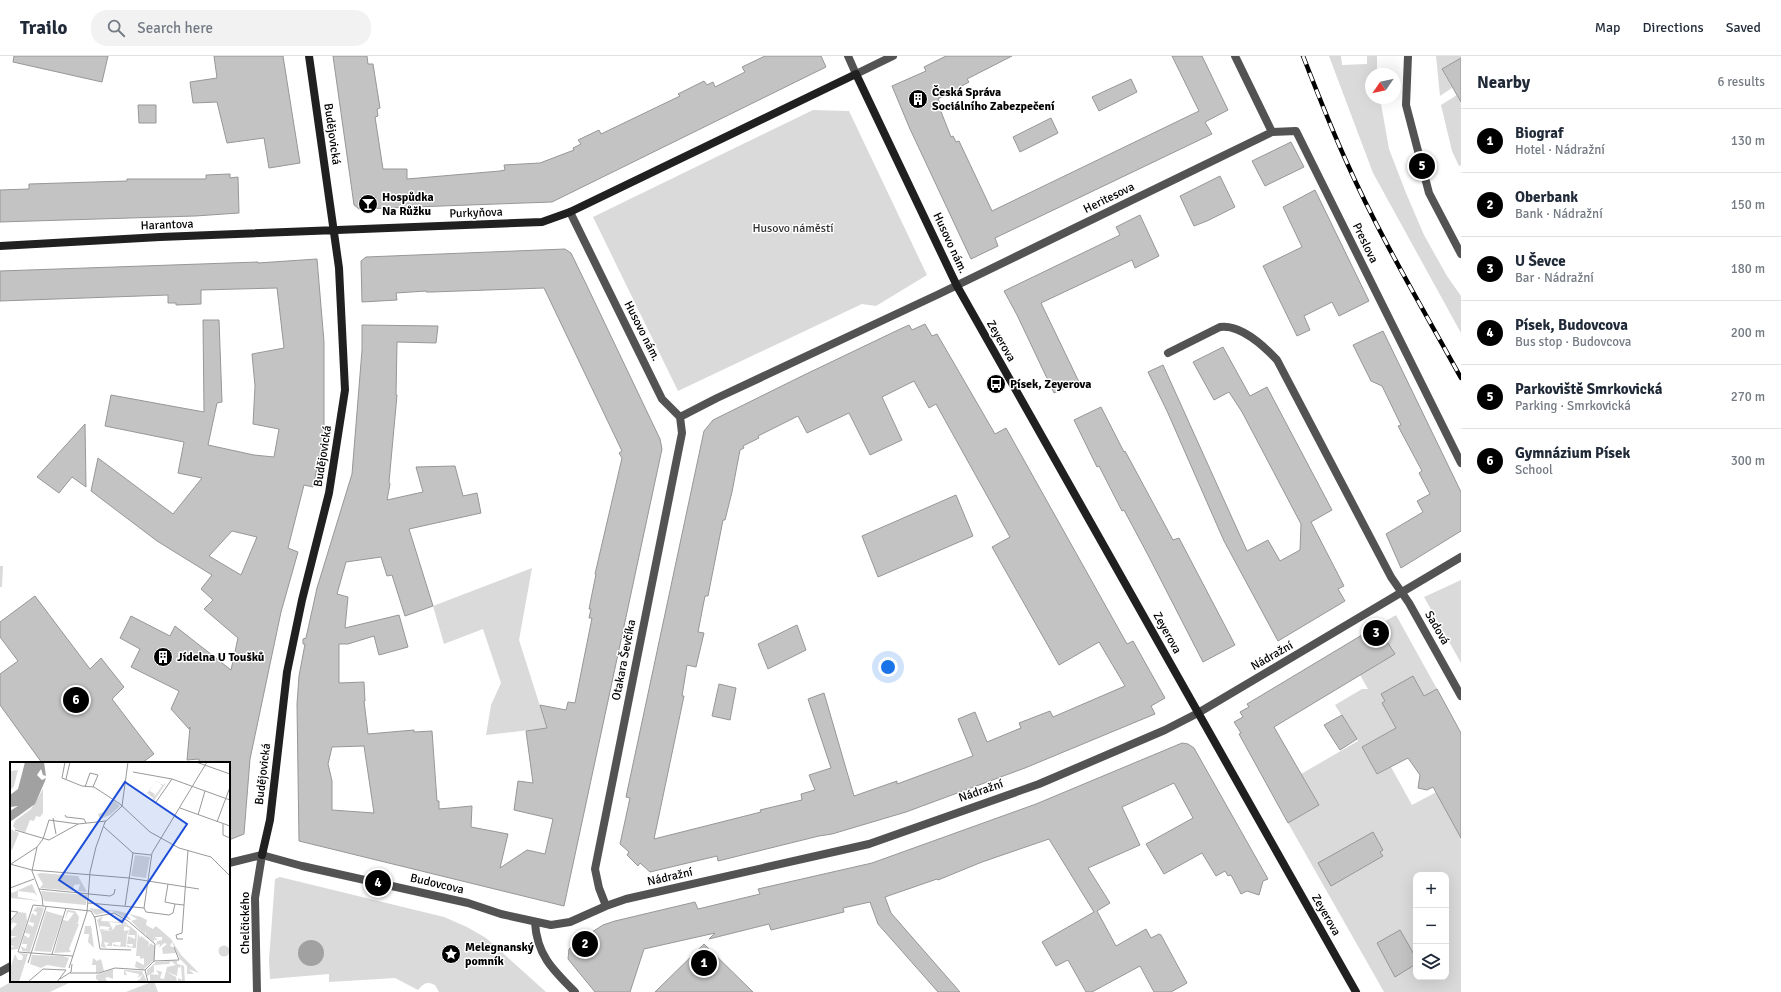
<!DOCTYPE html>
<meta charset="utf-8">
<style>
:root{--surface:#fff;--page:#f2f2f3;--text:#1f2937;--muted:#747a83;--line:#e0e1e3;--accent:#000}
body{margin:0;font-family:Signika,sans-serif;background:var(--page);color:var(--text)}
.controls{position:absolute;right:12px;bottom:12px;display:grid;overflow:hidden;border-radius:8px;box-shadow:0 4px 16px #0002}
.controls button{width:36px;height:36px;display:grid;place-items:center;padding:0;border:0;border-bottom:1px solid var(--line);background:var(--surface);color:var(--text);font:20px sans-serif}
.compass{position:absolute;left:1365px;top:12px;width:36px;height:36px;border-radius:50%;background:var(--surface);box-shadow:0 4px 16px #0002;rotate:236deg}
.you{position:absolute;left:888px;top:611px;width:14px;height:14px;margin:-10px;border:3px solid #fff;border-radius:50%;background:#1a73e8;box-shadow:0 0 0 6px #1a73e833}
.badge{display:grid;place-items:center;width:26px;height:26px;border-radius:50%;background:var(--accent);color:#fff;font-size:13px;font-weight:700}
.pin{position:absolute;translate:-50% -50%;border:2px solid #fff;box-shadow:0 1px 4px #0006}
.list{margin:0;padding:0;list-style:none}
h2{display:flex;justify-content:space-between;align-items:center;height:52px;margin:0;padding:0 16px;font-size:17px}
h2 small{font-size:13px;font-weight:400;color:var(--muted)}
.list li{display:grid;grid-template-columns:26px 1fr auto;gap:12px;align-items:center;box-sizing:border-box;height:64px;padding:0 16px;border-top:1px solid var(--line)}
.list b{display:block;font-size:15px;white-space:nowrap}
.list p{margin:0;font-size:13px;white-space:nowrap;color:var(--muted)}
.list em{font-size:13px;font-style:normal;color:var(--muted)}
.icon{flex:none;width:22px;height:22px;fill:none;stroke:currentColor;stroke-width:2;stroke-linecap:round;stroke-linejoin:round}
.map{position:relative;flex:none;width:1461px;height:936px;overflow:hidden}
header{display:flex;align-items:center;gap:24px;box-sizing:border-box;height:56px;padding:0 20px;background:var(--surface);border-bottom:1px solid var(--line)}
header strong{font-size:19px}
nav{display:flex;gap:22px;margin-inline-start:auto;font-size:14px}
.search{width:280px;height:36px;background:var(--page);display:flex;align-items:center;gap:10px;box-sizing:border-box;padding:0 14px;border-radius:16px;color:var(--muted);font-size:15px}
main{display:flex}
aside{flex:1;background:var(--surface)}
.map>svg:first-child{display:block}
.green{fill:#dadada;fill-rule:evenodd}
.water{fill:#a1a1a1}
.building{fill:#c3c3c3;stroke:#979797;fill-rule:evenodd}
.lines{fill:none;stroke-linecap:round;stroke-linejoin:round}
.street{stroke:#535353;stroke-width:8}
.secondary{stroke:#202020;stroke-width:8}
.rail-casing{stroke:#000;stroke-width:4.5}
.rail{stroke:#fff;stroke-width:3;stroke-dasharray:9;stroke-linecap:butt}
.labels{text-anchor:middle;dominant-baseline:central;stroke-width:3;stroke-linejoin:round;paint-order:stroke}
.poi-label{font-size:12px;font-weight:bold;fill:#000;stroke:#fff;text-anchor:start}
.street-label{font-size:12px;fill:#000;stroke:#fff}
.park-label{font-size:12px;fill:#313131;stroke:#fff}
.inset-road{fill:none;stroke:#999;stroke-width:1}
.view{fill:#1d4ed8;fill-opacity:0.15;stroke:#1d4ed8;stroke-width:2}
.inset-edge{fill:none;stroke:#000;stroke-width:2}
</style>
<header>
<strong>Trailo</strong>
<div class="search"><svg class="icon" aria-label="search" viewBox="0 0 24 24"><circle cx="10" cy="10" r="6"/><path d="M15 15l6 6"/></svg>Search here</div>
<nav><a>Map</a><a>Directions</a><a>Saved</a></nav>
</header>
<main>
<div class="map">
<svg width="1461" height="936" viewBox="0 0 1461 936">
<rect width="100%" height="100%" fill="#fff"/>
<path class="green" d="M1329,0H1341L1342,9L1367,8V0H1377V18H1371V42H1380L1389,93L1406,137L1424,179L1447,220L1461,240V277L1373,117Z
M1436,0H1461V2L1442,14L1452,32L1440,40Z
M1457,39L1461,47V109L1459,110L1452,95L1441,49Z
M813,54L849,55L927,219L876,250L862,248L678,335L593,161Z
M0,510H3L2,531H0Z
M532,512L519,584L547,672L486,679L491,649L501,627L483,573L444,588L433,550Z
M1461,524V607L1424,541Z
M1396,559L1452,660L1388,695L1380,681L1362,691L1377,718L1391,711L1412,749L1461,723V936H1384L1288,767L1319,749L1301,718L1358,685L1335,649L1362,633H1368L1360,619L1394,598L1377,570ZM1416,819H1446V921H1416Z
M280,821L444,861L467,871L486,882L546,936H439L435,929C427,925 424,927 418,934L395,922L329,926V918L270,923L269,904L275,823Z
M13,925H73L50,936H0V932Z
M154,925L158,936H126Z"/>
<path class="water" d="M298 897a13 13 0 1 1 26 0a13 13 0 1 1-26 0Z"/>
<path class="building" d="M14,0H108L102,26L13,6Z
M214,0H283L300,107L269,112L264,82L227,87L217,46L193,47L190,26L217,22Z
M333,0H367L368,8H373L380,52L377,53L378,60L375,61L383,113H407V123L500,115L505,114L504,109L540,107L574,94L573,92L581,88L578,84L599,74L601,78L680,40L678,38L704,25L707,29L713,26L715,31L745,16L742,11L765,0H821L826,11L552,146L359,153L354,149Z
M946,0H1012L967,23L969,26L938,43L940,47L938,48L951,81L953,80L956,86L959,85L992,155L1199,55L1172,0H1202L1228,54L1205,66L1212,78L995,182L998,190L971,203L910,73L892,30L926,15L924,11Z
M1461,2V46L1442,13Z
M1131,23L1137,36L1099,55L1092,41Z
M138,49H156V67H139Z
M1051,62L1058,77L1020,96L1013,81Z
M1291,86L1304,111L1265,130L1252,105Z
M230,118V122L238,121L239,157L195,160L0,166V134L29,133V128L127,125V123H206V119Z
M1220,120L1235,151L1207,165L1194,170L1180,140Z
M1315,134L1369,245L1339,260L1332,246L1304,260L1310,274L1297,280L1263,210L1302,191L1283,151Z
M1140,159L1159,200L1135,212L1132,204L1041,247L1079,326L1054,337L1017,259L1004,235L1120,179L1116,171Z
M565,193L571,197L587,230L660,383L662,393L564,850L299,785L297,648L299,620L305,588H303V583L306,582L317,532L352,418L362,294V269L438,270L436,287L397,286L396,339H397L389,426L390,428L387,444L423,436L416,411L455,410L463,440L477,437L481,457L409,473L433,550L405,560L392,519L387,520L381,501L346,506L337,538L348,541L345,572L399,559L408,591L379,599L374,580L348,588H339V627L364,626L365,645H364L368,678L414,674V676L432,675L437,745H439V753L472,750L471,771L508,778L500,812L527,794L545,798L553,763L514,754L518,725L533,727L526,675L547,672L540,649L566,654L568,646L575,647L592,562H589L591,553H589L596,518H595L622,402L619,397L622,395L544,232L432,236H426V235L396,237L397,244L362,246L361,205L366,201ZM364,690L374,757L332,754V725L328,708L332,691Z
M317,203L324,286V379L313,431L304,429L288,492L298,496L281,556L250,703L244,778L229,784V707H199V703L187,704L190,671L189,673L171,653L179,635L131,611L140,593L120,582L131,560L170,580L175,570L231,614L238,582L204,553L213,544L201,533L212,519L157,485L91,435L98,402L173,458L202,422L178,417L184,386L105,370L111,339L204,356L203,264H219L222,346L217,347L208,389L254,399L274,401L279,373L253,368L255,330L252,298L284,292L277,232L201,234V248L176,249V247H168V239L0,245V215L258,206V207ZM232,475L257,481L241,519L209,500Z
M925,268L932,280L937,278L995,378L1006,372L1127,588L1133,585L1165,642L1151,650L1155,658L1025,712L906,756L832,778L819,780L718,805L717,800L650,816L640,807L638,810L627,799L629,796L620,788L630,742L626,741L704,375L713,364L804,319L898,274L909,269L912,274ZM914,325L929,352L936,348L1010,481L992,491L1059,609L1099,586L1125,630L1053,661L1050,655L1019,667L1021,672L987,686L975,656L958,663L973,700L897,728V725L854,740L824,637L808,643L831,712L809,719L815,734L801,738L802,744L760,754L761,756L654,783L684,640H682L687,609L696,611L704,577L698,576L705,540H708L723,464H725L732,436L740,394L744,392L743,390L759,382L758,380L798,360L807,377L849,357L870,399L902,384L882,341Z
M1383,275L1461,436V475L1401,512L1386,478L1423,456L1417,445L1430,438L1419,417L1422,415L1398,370L1401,369L1382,330L1371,325L1353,289Z
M1223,291L1250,340L1267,331L1332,454L1311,466L1344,530L1338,533L1345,545L1278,585L1224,485L1167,355L1148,316L1163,309L1247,495L1268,484L1280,505L1300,494L1301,468L1242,356L1229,336L1214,344L1193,306Z
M1101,351L1124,396L1125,395L1173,484L1179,482L1235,589L1203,606L1148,499L1124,454L1122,455L1099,410L1097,411L1074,364Z
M85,368L86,431L72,421L59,437L37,421Z
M956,439L973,480L878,521L862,480Z
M35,540L90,613L101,602L124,631L112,643L154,698L142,707H42L0,649V618L18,605L0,581V566Z
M797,569L806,594L768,613L758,588Z
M1377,570L1395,598L1274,671L1319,749L1288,767L1239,678L1241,677L1234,666L1243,661L1240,656L1249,651L1247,648Z
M1413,620L1424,640L1437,633L1461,677V782L1433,731L1427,734L1418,732L1420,719L1408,702L1377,718L1362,691L1396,672L1382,647L1385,645L1381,638Z
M719,628L736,632L730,664L712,660Z
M1342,659L1357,683L1340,694L1324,669Z
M1182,687L1188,688L1194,692L1268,823L1263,825L1259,839L1247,835L1241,838L1231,819L1228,820L1225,815L1216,820L1202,797L1164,818L1146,788L1193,762L1174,727L1122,751L1140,789L1088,812L1110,847L1097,855L1116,890L1146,873L1151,882L1159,878L1161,879L1187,927L1171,936H1154L1140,910L1092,936H1086L1068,904L1056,910L1042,886L1094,856L1049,783L982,806L938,824L937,823L885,841L891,857L960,936H938L878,868L870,846L843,852L844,856L771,874L769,868L709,883L715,877L644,893L630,936H595L568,903L569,893L581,883L603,869L615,865L695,846L698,853L760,838L758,833L872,807L1036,748Z
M1373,776L1383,794L1380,796L1383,800L1331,830L1318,807Z
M1400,874L1416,902V908L1395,921L1377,887Z
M704,888L753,936H655Z"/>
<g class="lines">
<path class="street" d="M848,0L856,18L893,0
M1235,0L1272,76
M1408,0L1406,49L1429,137L1461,198
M570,156L662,343L680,361
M1168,297L1220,271C1240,268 1264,290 1277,304L1391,521L1409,547L1461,640
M680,361L717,342L939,238L1272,76L1296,75L1461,407
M229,807L262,799L302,810L468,847L501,858L551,869L570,866L606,850L626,843L869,788L1039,728L1165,674L1198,657L1461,501
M606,850L599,832L595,813L682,377L680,361
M535,867C537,899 553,914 575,936
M0,916L11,910
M257,936L255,842L262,799"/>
<path class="secondary" d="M0,190L160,181L542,166L570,156L856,18L957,230L1356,936
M262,799L270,764L287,616L302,544L329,437L345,334L339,212L309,0"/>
<g class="rail-casing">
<path id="rail" d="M1303,0C1317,36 1331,72 1347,107C1380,181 1422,251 1461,322"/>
</g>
<use href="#rail" class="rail"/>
</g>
<defs>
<g id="building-disc" transform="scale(1)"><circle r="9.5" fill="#000" stroke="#fff"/><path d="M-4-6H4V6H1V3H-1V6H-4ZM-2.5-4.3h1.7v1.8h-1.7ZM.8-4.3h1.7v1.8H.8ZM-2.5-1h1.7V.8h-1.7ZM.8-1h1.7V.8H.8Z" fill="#fff"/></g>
<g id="bar-disc" transform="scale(1)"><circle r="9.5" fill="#000" stroke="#fff"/><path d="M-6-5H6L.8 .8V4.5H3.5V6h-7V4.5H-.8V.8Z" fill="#fff"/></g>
<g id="bus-disc" transform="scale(1)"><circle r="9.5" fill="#000" stroke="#fff"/><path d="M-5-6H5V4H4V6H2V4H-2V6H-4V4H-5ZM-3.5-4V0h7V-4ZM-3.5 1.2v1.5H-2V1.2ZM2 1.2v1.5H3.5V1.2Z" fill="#fff"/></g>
<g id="sight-disc" transform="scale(1)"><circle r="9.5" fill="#000" stroke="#fff"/><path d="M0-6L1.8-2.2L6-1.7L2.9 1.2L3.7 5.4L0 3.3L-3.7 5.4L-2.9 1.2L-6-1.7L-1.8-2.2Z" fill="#fff"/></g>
</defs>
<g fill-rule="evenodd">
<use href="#building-disc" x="918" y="43"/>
<use href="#bar-disc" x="368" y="148"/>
<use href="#bus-disc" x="996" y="328"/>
<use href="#building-disc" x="163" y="601"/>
<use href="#sight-disc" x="451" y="898"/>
</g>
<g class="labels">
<g class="poi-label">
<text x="932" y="36">Česká Správa<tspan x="932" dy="14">Sociálního Zabezpečení</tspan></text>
<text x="382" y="141">Hospůdka<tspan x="382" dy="14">Na Růžku</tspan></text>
<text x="1010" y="328">Písek, Zeyerova</text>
<text x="177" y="601">Jídelna U Toušků</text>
<text x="465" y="891">Melegnanský<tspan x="465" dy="14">pomník</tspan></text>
</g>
<g class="street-label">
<text transform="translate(332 78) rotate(82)">Budějovická</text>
<text transform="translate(1109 142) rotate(-26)">Heritesova</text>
<text transform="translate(476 157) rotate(-2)">Purkyňova</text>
<text transform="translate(167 169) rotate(-2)">Harantova</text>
<text transform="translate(950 187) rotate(65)">Husovo nám.</text>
<text transform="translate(1365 187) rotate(64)">Preslova</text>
<text transform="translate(642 275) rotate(63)">Husovo nám.</text>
<text transform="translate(1001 285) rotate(60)">Zeyerova</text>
<text transform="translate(323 400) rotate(-81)">Budějovická</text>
<text transform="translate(1437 572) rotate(60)">Sadová</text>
<text transform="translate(1167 577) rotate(61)">Zeyerova</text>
<text transform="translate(1272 600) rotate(-30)">Nádražní</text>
<text transform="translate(624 604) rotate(-79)">Otakara Ševčíka</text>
<text transform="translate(263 718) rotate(-83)">Budějovická</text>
<text transform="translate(981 735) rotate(-19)">Nádražní</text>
<text transform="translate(670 821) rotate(-13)">Nádražní</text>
<text transform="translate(437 828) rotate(13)">Budovcova</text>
<text transform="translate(1326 859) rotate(60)">Zeyerova</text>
<text transform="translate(245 867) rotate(-90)">Chelčického</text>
</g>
<g class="park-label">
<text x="793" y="172">Husovo náměstí</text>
</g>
</g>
<g transform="translate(10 706)">
<rect width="220" height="220" fill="#fff"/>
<path d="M8,8L4,24L0,29V9ZM146,19L153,23L156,21L143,40V36L137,31ZM145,20H149L152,24L144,35L145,32L140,29L138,31ZM33,27V51L30,55L26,54L24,59L20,58L15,71L6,67L3,64L5,59L21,47ZM104,39L110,44L100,53L90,57L88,52L96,49ZM0,67L9,71L2,88L0,87ZM125,93L140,95L136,116L121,114ZM31,111L68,114L77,130L68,129L70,122L64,123L63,129L30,126L33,122L27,112ZM22,122L27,134L24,131L8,129V135L31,139L0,136V128L2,131ZM31,129L77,133L76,143L34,139ZM27,145L34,146L20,190L12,189L11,184L16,187L17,182H12L14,173L19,176L20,172L15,171L18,162L23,165L24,161L19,160L22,151L26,154L27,150L23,149ZM79,146L108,149L131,155L137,158L136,163L143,167L146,164L161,177L171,193L189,211L178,207L184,212H177V204L170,197L162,180L160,184L163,185H160H163L166,191L153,192L152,186L157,182L154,181L149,186L150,182L146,183L147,179L152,178V175H145L148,178H144L145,173L144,180L136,174L135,168V173L121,159L127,157L119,152L116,153L121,157L120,158L102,149L86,153ZM57,148L65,149L69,155L68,161H66L69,162L59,187L61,190L44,191L53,158L58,159L64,151L58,150L55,158ZM36,149L53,154L41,190L24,189ZM9,150L16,151L17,159L8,187L0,188V185H5L0,183V177L7,174H0V170L7,162L3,160L1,163L0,160ZM93,154L91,159L111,160L110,156L119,163L110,161L99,160L103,168L106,163L113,162L120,164L127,170L126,186L117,185V183L122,185L123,182H117L118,174L125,177V173H118L120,166L114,164V169L119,168L117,173L116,185L103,184V182L110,184L111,180H106L102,181V184H96L99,181L94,180L96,186L91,185L92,176H95H92L90,168L104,169L98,168L100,165L90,164V167L98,168H90L87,158ZM75,164H81L84,186L78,180L79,172H74ZM128,171L130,176L131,174L139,180L138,186L140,181L145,184L144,198L133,208L125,205L126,199L134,203V196L130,197V194H126ZM208.5 189a5.5 5.5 0 1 1 11 0a5.5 5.5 0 1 1-11 0ZM9,191L18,192L9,220H0V207L5,192L8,198H12L13,194ZM22,193L53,194L59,196L55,206L37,203L31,206L20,202ZM83,196L87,199L91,197L94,209L86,211V203H82ZM161,199H167V202L172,203L174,204L175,220L168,219V216L172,218L171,203L170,206L168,205L167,214L156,209L166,215L167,220H168H140V212L149,213L146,208L152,210L150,216L154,217L157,205L166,203ZM161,199L159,202L144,203V210L137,214V208L146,200ZM103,207V217L98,215L95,216L97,219L90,220L86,217V213ZM114,208L132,209L137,220H125L130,217L133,212L128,216L129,212L115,209L117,213H114Z" fill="#dadada" fill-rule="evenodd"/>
<path d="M15,0H34L36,14L33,13L31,7L27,13L32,18L36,16L35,19L25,42L0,60V49L8,44L0,45V33L8,27Z" fill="#a1a1a1"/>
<path class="inset-road" d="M55,0L52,16L72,24L84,25L110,42L140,70L169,86L201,95L220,114M186,0L220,12M123,10L162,17L220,38M56,17L60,0M75,25L80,11L88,13L83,25M146,40L162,17M112,44L118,0M170,46L220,64M55,53L56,55L74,57L76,61M188,53L195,29M43,56L46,72M207,60L220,25M213,62V73L220,76M94,65L123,91M5,68L39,78L68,62L96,59M123,91L141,93M0,102L22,108L119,116L189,127M1,102L27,85M158,122L155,140L165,142M0,126L24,117M29,127L100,134L104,132L105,127M78,141L134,146L136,150L159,153L163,151L165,142L174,143M33,144L32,135L22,109L27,85L33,77L39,58L68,62M115,144L123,91M134,146L142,91L197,0M0,149L8,150L0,159M84,155L104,151L118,159L145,182L144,199M173,177H167L166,173L172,171L178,88M42,192L56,146M63,194L8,190L23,143L81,149L85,156L90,187L121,188M18,201L36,145M59,206L77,150L80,110L86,85L95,60L112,44M135,208L138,220M60,211H89L105,206L135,208L144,199L169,198L164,185M50,217L61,210L62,202M18,220L33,207L56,208M47,220L56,208"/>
<path class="view" d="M115,20L177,62L112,160L49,118Z"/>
<rect width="220" height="220" class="inset-edge"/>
</g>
</svg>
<div class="controls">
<button>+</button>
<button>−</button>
<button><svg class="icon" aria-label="layers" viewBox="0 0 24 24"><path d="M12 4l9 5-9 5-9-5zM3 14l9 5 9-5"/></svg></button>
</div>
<svg class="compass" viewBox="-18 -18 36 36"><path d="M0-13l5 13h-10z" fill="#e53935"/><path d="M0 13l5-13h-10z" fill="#747a83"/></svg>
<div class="you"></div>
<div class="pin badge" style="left:704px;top:907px">1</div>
<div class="pin badge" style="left:585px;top:888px">2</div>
<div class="pin badge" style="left:1376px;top:577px">3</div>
<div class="pin badge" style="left:378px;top:827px">4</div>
<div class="pin badge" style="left:1422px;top:110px">5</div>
<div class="pin badge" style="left:76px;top:644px">6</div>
</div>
<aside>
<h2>Nearby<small>6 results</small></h2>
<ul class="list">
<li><span class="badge">1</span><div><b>Biograf</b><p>Hotel · Nádražní</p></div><em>130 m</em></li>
<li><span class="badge">2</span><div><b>Oberbank</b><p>Bank · Nádražní</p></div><em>150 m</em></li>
<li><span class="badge">3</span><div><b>U Ševce</b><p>Bar · Nádražní</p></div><em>180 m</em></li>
<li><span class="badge">4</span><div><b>Písek, Budovcova</b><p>Bus stop · Budovcova</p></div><em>200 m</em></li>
<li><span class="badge">5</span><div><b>Parkoviště Smrkovická</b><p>Parking · Smrkovická</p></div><em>270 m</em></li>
<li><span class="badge">6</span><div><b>Gymnázium Písek</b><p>School</p></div><em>300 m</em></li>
</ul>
</aside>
</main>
